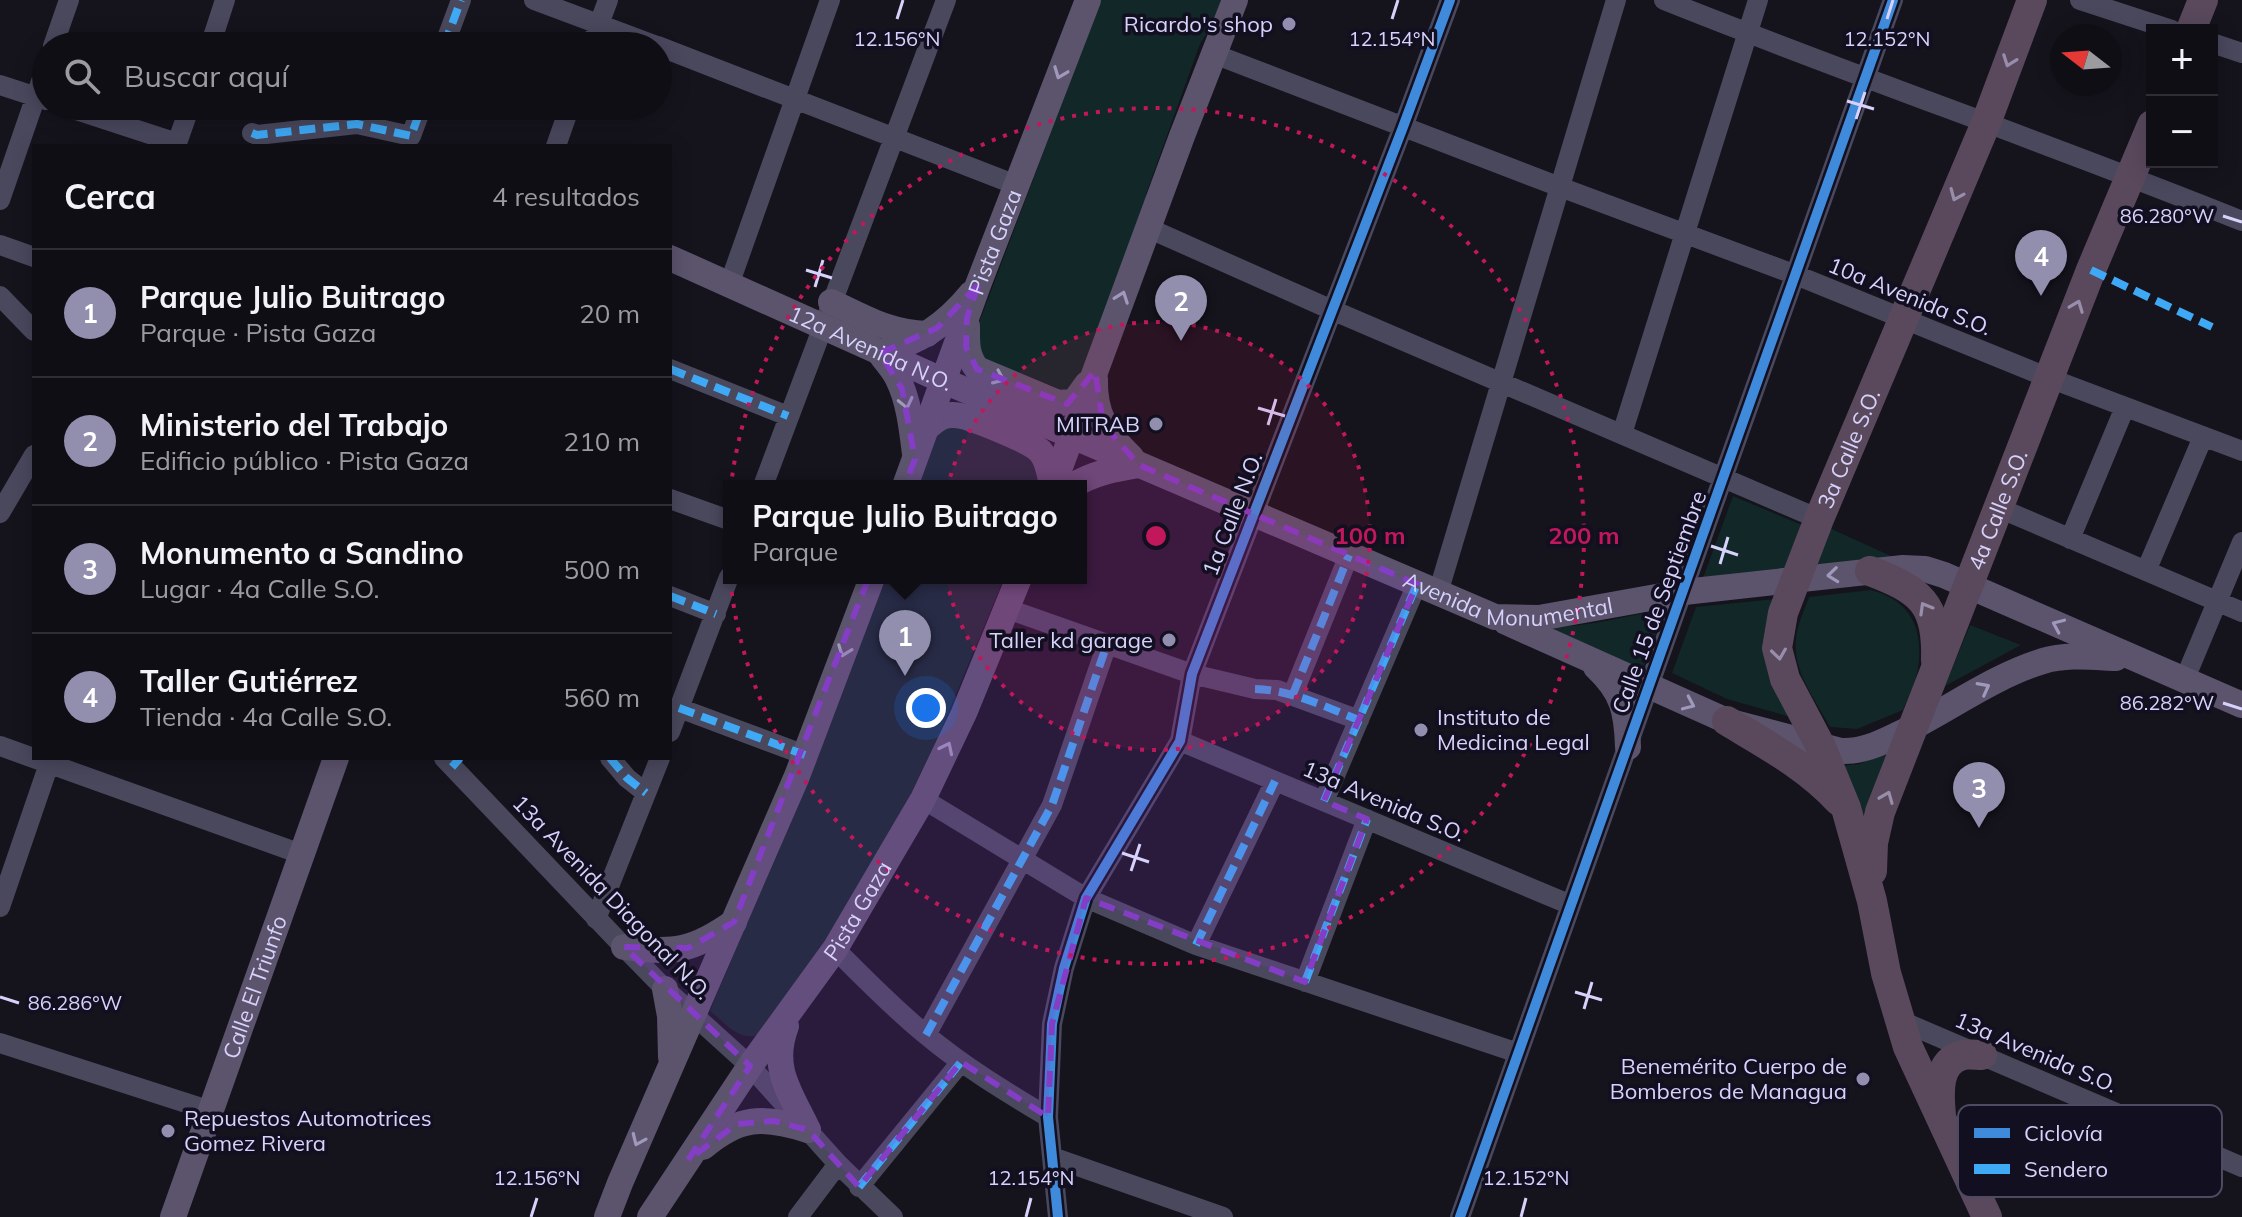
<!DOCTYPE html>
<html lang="es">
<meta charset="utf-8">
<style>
:root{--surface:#100e15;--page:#1e1c22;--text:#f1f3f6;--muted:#9c9ca0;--line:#302e34;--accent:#928fae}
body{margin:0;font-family:Mulish,sans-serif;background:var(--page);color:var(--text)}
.controls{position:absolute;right:24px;top:24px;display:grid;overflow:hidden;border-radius:0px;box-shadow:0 4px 20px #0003}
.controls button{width:72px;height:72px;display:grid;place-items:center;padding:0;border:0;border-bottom:2px solid var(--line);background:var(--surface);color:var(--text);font:40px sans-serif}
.compass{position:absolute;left:2050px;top:24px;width:72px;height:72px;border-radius:50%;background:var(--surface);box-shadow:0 4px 20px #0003;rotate:287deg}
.you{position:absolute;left:926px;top:708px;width:28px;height:28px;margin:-20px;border:6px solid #fff;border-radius:50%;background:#1a73e8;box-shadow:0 0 0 12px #1a73e833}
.badge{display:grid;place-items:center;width:52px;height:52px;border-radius:50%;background:var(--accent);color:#fff;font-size:26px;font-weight:700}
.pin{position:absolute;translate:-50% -66px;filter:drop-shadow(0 2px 4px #0008)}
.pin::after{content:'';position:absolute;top:42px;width:28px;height:24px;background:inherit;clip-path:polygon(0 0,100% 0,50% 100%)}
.popup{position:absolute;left:723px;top:480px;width:364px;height:104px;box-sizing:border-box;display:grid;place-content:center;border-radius:0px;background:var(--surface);filter:drop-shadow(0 2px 6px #0005);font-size:26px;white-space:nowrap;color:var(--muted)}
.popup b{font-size:30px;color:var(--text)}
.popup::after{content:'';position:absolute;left:50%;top:100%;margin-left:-16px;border:16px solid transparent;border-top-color:var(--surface)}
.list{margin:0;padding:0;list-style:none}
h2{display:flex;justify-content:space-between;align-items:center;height:104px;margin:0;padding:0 32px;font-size:34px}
h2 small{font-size:26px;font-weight:400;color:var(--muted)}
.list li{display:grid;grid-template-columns:52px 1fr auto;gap:24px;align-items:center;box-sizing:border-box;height:128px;padding:0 32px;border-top:2px solid var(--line)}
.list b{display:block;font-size:30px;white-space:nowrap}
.list p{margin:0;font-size:26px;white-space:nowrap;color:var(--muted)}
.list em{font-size:26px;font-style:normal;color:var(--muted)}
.icon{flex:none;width:44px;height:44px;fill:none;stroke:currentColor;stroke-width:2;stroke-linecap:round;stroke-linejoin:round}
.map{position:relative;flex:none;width:2242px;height:1217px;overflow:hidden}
.search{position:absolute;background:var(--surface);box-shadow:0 4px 20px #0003;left:32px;top:32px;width:640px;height:88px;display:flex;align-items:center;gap:20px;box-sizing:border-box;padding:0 28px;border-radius:44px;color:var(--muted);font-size:30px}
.panel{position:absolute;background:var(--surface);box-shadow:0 4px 20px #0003;left:32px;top:144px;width:640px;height:616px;border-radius:0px}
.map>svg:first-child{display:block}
.green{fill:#122727}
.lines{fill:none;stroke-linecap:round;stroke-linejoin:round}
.minor{stroke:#49485d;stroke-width:20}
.major{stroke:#5c536d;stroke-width:26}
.highway{stroke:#5a495d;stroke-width:30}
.quiet{stroke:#3fa9f5;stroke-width:8;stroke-dasharray:16 8;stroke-linecap:butt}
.cycleway-casing{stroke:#120f20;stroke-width:15}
.cycleway{stroke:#408adc;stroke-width:10}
.oneway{stroke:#988eac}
.oneway2{stroke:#9f99bc}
.marked{fill:#843dc5;fill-opacity:0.2;stroke:#843dc5;stroke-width:6;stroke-dasharray:16 10;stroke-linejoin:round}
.ticks{fill:none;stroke:#d6d2fc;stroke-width:3}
.ring{fill:none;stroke:#c2185b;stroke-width:4;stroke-dasharray:4 8}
.poi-dot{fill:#928fae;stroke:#120f20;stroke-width:3}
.labels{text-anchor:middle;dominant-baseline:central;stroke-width:7;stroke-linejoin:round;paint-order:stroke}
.poi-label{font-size:22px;fill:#d6d2fc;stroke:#120f20;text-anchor:end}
.street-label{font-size:22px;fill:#d6d2fc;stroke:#120f20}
.key{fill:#120f20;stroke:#4d4a62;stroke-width:2}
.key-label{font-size:22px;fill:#d6d2fc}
.ticks-label{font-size:20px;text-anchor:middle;fill:#d6d2fc;stroke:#120f20;stroke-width:7;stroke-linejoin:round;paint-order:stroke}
.centre{fill:#c2185b;stroke:#120f20;stroke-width:4}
.ring-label{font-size:24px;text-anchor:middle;font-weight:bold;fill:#c2185b;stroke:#120f20;stroke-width:7;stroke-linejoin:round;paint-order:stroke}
</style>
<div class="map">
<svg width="2242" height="1217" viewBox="0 0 2242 1217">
<rect width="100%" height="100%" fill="#15131c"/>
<path class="green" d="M1101,0H1227L1200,44L1146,194L1147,214L1080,385L1063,394L985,363L977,351V328Z
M952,421L1037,453L1043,472L1038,486H916L938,427Z
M1733,496L1802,525L1784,570L1703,578Z
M1825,526L1902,561L1809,568Z
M883,578H1004L937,740L891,834L828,937L763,1034C739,1043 728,1025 710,1011L808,775Z
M1871,590C1910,600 1924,628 1918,668C1916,682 1908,697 1903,710L1857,729L1830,727C1816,701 1792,670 1796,639C1797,625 1804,611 1809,597Z
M1775,599L1766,624L1762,646L1794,718L1727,699L1672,673L1696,607Z
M1664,610L1642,672L1539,626C1582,630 1622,616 1664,610Z
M1970,625L2021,645L1945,686Z
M1895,747L1861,819L1837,766L1860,764Z"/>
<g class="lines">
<path class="minor" d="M534,0L657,46
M1664,0C1856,77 2051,144 2242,221
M2080,0L2172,30
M2212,43L2242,53
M53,46L69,0
M210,46L225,0
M444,46L461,0
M591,46L608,0
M658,46L1016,185
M1214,54L1560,187L1796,275L2049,378L2242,451
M0,85L46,100
M64,106L177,143
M252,133L257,135L357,124L411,136L422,106
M176,146L190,106
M556,146L570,106
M0,200L46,67
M1148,228L1332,310L1819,519
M0,245L34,257
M729,285L830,0
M0,296L34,331
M670,369L788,416
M1622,434L1758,0
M763,486L946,0
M670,499L729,520
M1999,508L2242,612
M0,513L34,455
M2070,539L2125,407
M2146,571L2203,437
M1438,593L1616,0
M670,596L716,614
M1008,609L1192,674L1255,689L1277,690L1359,720
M2184,681L2242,542
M1293,694L1349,555
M679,708L805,755
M670,732L729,577
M1180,741L1571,905
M0,746L301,854
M444,758L624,947L665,989L750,1066L838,1164L893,1217
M610,758L627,778L646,793
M923,799L1086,898L1196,945L1518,1053
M1324,801L1417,584
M0,907L51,758
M596,919L660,758
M1196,945L1275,781
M835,949C864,978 893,1008 925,1034C963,1066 1006,1092 1048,1117
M1305,982L1367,819
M1899,1020L2242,1167
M926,1035L1052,805L1107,644
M0,1043L211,1111
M1052,1157L1223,1217
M859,1187L961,1062
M798,1217L838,1164
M1058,1217L1048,1117L1052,1024L1064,968L1086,898L1180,741L1192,674L1403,127L1450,0
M1460,1217L1893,0"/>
<g class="major">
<path id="s1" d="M670,258L944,381L1495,617L1539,618L1684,592L1903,568L1925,569L1944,575L2242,705"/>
<path d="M831,302C866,318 889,333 927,334"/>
<path d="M967,326C967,343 966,355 977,369L1058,403L1074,402L1087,384"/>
<path d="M880,353C919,342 945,326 971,294"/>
<path d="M880,353C886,362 894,370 898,379C909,401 912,430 915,454"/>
<path d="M1095,380C1094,413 1107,435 1131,457"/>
<path d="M926,428C935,421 942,414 954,415C968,415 1030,441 1040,451C1048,460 1050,474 1052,486"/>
<path id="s2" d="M905,486L978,285L1088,0"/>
<path d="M1053,486L1182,136L1235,0"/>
<path d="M1072,486C1094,473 1114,469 1139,465"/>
<path d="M1506,622L1727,721L1841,751C1863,752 1880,743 1899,734C1947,711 1991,677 2043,661C2067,654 2092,657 2116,658"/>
<path d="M1596,667C1623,692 1627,712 1628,747"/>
<path d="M624,947C673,954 693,951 734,922"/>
<path d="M665,989L670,1016L671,1057"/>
<path d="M786,1026C770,1068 790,1092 808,1130"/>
<path d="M703,1147C740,1116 762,1116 808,1130"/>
<path id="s3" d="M173,1217L336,758"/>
<path d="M607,1217L620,1183L797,776L872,578"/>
<path id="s4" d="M650,1217L750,1066L835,949L923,799L964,713L1019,578"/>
</g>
<g class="highway">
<path d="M2191,30L2203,0"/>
<path d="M1870,571C1920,590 1938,603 1936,660"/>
<path d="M1727,721C1767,745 1808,767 1839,801"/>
<path id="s5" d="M1872,871L1873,843L1880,812L2091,270L2152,125"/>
<path d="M1941,1116C1939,1095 1936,1061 1963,1055C1969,1054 1976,1055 1982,1055"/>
<path id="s6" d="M1987,1217L1908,1047L1886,973L1872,901L1846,808L1821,747L1785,679L1777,648L1783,613L1819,519L1986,123L2032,0"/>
</g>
<path class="quiet" d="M444,46L461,0
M252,133L257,135L357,124L411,136L422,106
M2091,270L2212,327
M670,369L788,416
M670,596L716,614
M1255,689C1292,690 1325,707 1359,720
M1293,694L1349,555
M679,708L805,755
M610,758L627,778L646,793
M452,767L460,758
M1324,801L1417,584
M1196,945L1275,781
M1305,982L1367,819
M926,1035L1052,805L1107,644
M859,1187L961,1062"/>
<g class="cycleway-casing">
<path id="cycleway" d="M1058,1217L1048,1117L1052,1024L1064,968L1086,898L1180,741L1192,674L1403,127L1450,0
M1460,1217L1893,0"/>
</g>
<use href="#cycleway" class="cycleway"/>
</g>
<defs><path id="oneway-chevron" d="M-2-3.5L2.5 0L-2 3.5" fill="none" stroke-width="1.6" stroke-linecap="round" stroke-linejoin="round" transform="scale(2)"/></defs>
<g class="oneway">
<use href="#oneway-chevron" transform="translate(2009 61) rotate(110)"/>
<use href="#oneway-chevron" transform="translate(1956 195) rotate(113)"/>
<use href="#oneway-chevron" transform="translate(2077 306) rotate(-69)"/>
<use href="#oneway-chevron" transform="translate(1925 608) rotate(-120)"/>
<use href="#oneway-chevron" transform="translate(1779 654) rotate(82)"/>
<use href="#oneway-chevron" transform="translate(1887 797) rotate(-68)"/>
</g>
<g class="oneway2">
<use href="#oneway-chevron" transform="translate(1060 73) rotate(111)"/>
<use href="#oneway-chevron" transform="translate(1122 297) rotate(-70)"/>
<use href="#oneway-chevron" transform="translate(999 378) rotate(23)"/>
<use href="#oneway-chevron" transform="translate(906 403) rotate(77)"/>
<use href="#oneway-chevron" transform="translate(1833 575) rotate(174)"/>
<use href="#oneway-chevron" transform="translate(2058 625) rotate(-156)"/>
<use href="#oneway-chevron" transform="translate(844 651) rotate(110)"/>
<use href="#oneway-chevron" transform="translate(1984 688) rotate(-28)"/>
<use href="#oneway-chevron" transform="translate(1689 704) rotate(24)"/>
<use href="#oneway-chevron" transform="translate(947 748) rotate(-64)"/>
<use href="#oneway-chevron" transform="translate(638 1140) rotate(114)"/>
</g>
<path class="marked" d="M978,285L967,318L966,347L977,369L1067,404L1095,371L1103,424L1139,465L1417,584L1324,801L1367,819L1305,982L1086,898L1052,1024L1048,1117L961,1062L859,1187L808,1130L774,1121L737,1124L688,1160L750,1066L624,947L688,948L734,922L915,459L902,389L880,353L937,328Z"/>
<path class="ticks" d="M897,19L903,0M1392,19L1398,0M1887,19L1893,0M1847,101L1874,109M1856,119L1865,92M2223,216L2242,222M806,270L832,278M815,287L823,260M1258,408L1285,416M1268,425L1276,399M1711,546L1738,555M1720,564L1728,537M2223,703L2242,709M1122,853L1149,862M1131,871L1140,844M1575,992L1602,1000M0,997L19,1003M1584,1009L1592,982M531,1217L537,1198M1026,1217L1031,1198M1521,1217L1526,1198"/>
<circle cx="1156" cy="536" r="214" fill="#c2185b" fill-opacity=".12"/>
<g class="ring">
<circle cx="1156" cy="536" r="214"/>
<circle cx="1156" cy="536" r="428"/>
</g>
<g class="poi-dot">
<circle cx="1289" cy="24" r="8"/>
<circle cx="1156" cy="424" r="8"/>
<circle cx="1169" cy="640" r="8"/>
<circle cx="1421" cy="730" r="8"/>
<circle cx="1863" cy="1079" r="8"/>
<circle cx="168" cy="1131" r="8"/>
</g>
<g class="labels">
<g class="poi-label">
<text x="1273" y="24">Ricardo's shop</text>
<text x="1140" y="424">MITRAB</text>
<text x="1153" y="640">Taller kd garage</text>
<text x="1437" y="717" text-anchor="start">Instituto de<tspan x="1437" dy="25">Medicina Legal</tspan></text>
<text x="1847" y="1066">Benemérito Cuerpo de<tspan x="1847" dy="25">Bomberos de Managua</tspan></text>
<text x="184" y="1118" text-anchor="start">Repuestos Automotrices<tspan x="184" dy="25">Gomez Rivera</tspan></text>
</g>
<g class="street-label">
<text stroke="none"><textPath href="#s2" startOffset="260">Pista Gaza</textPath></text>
<text transform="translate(1910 296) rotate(22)">10a Avenida S.O.</text>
<text stroke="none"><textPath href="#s1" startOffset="220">12a Avenida N.O.</textPath></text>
<text stroke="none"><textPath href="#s6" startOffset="822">3a Calle S.O.</textPath></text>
<text stroke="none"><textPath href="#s5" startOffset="384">4a Calle S.O.</textPath></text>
<text transform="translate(1232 514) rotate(-69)">1a Calle N.O.</text>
<text stroke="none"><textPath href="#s1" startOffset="910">Avenida Monumental</textPath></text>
<text transform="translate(1659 602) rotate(-70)">Calle 15 de Septiembre</text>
<text transform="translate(1384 801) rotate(23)">13a Avenida S.O.</text>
<text transform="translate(612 897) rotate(46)">13a Avenida Diagonal N.O.</text>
<text stroke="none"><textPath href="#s4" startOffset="370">Pista Gaza</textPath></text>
<text stroke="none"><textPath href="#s3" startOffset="244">Calle El Triunfo</textPath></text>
<text transform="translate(2036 1052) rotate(23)">13a Avenida S.O.</text>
</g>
</g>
<rect x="1958" y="1105" width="264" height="92" rx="12" class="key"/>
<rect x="1974" y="1128" width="36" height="10" fill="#408adc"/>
<rect x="1974" y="1164" width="36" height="10" fill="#3fa9f5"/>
<g class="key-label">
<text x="2024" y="1141">Ciclovía</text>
<text x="2024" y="1177">Sendero</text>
</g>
<g class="ticks-label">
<text x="897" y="46">12.156°N</text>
<text x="1392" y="46">12.154°N</text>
<text x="1887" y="46">12.152°N</text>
<text x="2167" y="223">86.280°W</text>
<text x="2167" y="710">86.282°W</text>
<text x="75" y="1010">86.286°W</text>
<text x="537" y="1185">12.156°N</text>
<text x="1031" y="1185">12.154°N</text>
<text x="1526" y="1185">12.152°N</text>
</g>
<circle cx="1156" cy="536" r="12" class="centre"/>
<g class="ring-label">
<text x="1370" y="544">100 m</text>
<text x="1584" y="544">200 m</text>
</g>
</svg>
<div class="controls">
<button>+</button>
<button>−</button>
</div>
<svg class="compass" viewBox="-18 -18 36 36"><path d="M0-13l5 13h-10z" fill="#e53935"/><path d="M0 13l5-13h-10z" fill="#9c9ca0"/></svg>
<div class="you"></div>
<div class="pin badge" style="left:905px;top:676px">1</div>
<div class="popup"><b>Parque Julio Buitrago</b>Parque</div>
<div class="pin badge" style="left:1181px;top:341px">2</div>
<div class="pin badge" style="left:1979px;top:828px">3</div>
<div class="pin badge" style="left:2041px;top:296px">4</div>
<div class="search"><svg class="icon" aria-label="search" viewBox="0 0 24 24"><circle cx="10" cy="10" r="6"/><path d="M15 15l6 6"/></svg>Buscar aquí</div>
<section class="panel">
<h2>Cerca<small>4 resultados</small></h2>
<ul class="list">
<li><span class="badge">1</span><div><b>Parque Julio Buitrago</b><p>Parque · Pista Gaza</p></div><em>20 m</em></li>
<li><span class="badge">2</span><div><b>Ministerio del Trabajo</b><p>Edificio público · Pista Gaza</p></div><em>210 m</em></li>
<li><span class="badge">3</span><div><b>Monumento a Sandino</b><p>Lugar · 4a Calle S.O.</p></div><em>500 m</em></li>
<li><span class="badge">4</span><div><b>Taller Gutiérrez</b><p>Tienda · 4a Calle S.O.</p></div><em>560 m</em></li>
</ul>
</section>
</div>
